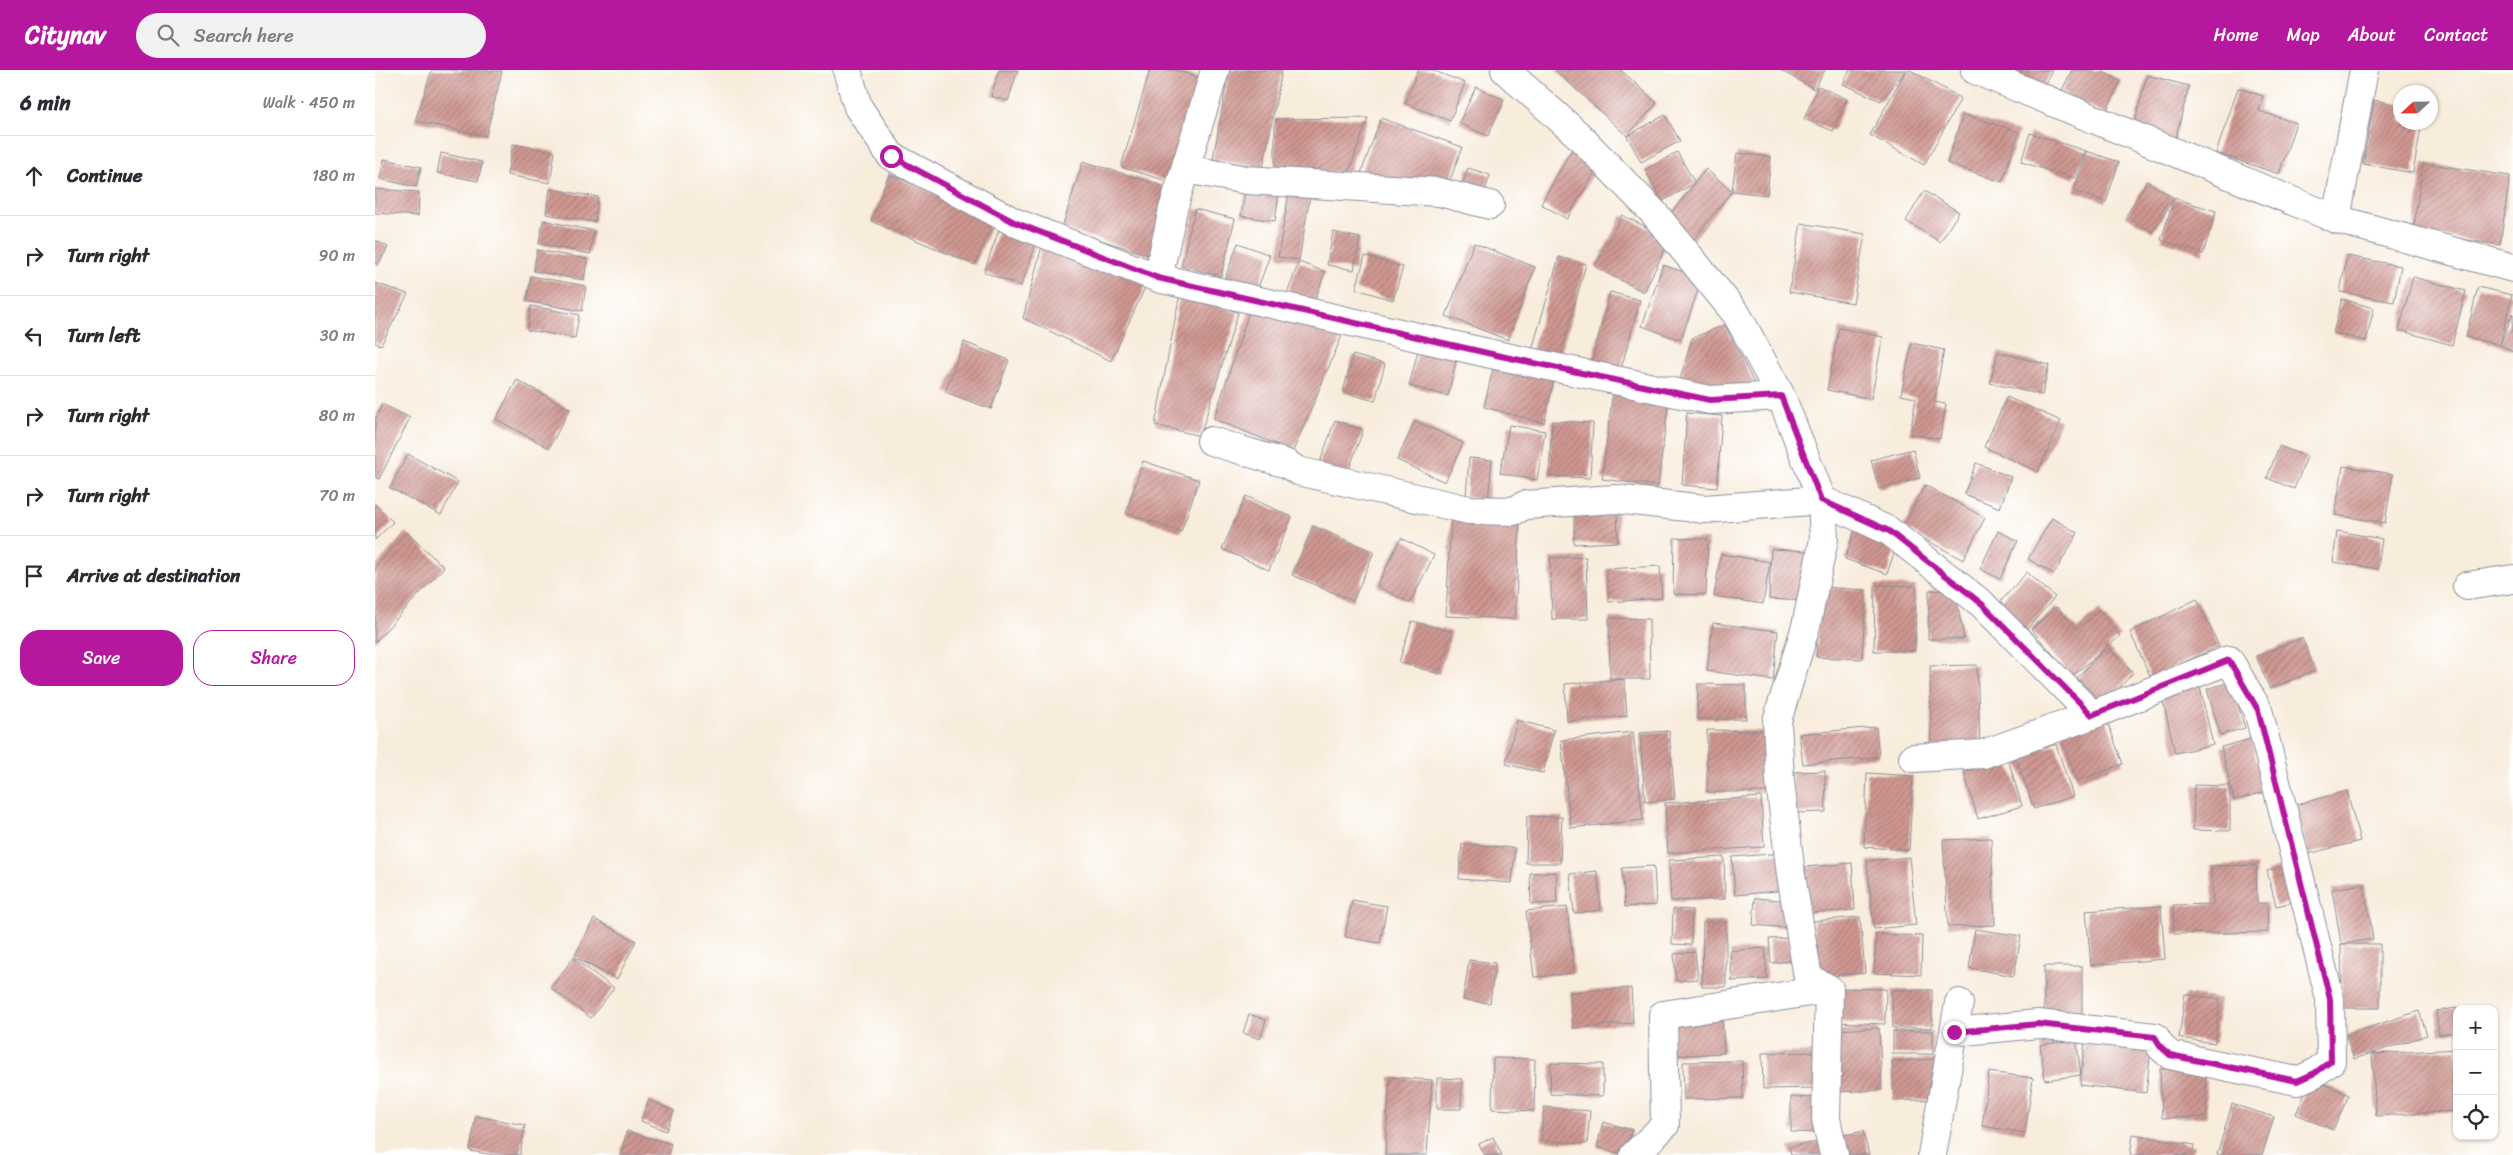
<!DOCTYPE html>
<meta charset="utf-8">
<style>
:root{--surface:#fff;--page:#f2f2f3;--text:#2b2b33;--muted:#7c7c81;--line:#e1e1e2;--accent:#b5179e}
body{margin:0;font-family:Sriracha,sans-serif;background:var(--page);color:var(--text)}
.controls{position:absolute;right:15px;bottom:15px;display:grid;overflow:hidden;border-radius:10px;box-shadow:0 1px 4px #0004}
.controls button{width:45px;height:45px;display:grid;place-items:center;padding:0;border:0;border-bottom:1px solid var(--line);background:var(--surface);color:var(--text);font:25px sans-serif}
.compass{position:absolute;left:2018px;top:15px;width:45px;height:45px;border-radius:50%;background:var(--surface);box-shadow:0 1px 4px #0004;rotate:248deg}
.stop{position:absolute;width:15px;height:15px;margin:-11px;border:4px solid #b5179e;border-radius:50%;background:#fff}
.stop.end{background:#b5179e;border-color:#fff;box-shadow:0 1px 5px #0008}
.list{margin:0;padding:0;list-style:none}
h2{display:flex;justify-content:space-between;align-items:center;height:65px;margin:0;padding:0 20px;font-size:21px}
h2 small{font-size:16px;font-weight:400;color:var(--muted)}
.list li{display:grid;grid-template-columns:32px 1fr auto;gap:15px;align-items:center;box-sizing:border-box;height:80px;padding:0 20px;border-top:1px solid var(--line)}
.list b{display:block;font-size:19px;white-space:nowrap}
.list em{font-size:16px;font-style:normal;color:var(--muted)}
.actions{display:flex;gap:10px;padding:15px 20px}
.actions a{flex:1;padding:11px 0;border:1px solid var(--accent);border-radius:20px;text-align:center;font-size:18px;color:var(--accent)}
.actions .main{background:var(--accent);color:#fff}
.icon{flex:none;width:28px;height:28px;fill:none;stroke:currentColor;stroke-width:2;stroke-linecap:round;stroke-linejoin:round}
.map{position:relative;flex:none;width:2138px;height:1085px;overflow:hidden}
header{display:flex;align-items:center;gap:30px;box-sizing:border-box;height:70px;padding:0 25px;background:var(--accent);color:#fff}
header strong{font-size:24px}
nav{display:flex;gap:28px;margin-inline-start:auto;font-size:18px}
.search{width:350px;height:45px;background:var(--page);display:flex;align-items:center;gap:12px;box-sizing:border-box;padding:0 18px;border-radius:28px;color:var(--muted);font-size:19px}
main{display:flex}
aside{flex:1;background:var(--surface)}
.map>svg:first-child{display:block}
.building{fill:url(#building-hatch)}
.lines{fill:none;stroke-linecap:round;stroke-linejoin:round}
.street-casing{stroke:#8a8e9c;stroke-width:30}
.secondary-casing{stroke:#8a8e9c;stroke-width:30}
.street{stroke:#fff;stroke-width:28}
.secondary{stroke:#fff;stroke-width:28}
.route{stroke:#b5179e;stroke-width:6}
</style>
<header>
<strong>Citynav</strong>
<div class="search"><svg class="icon" aria-label="search" viewBox="0 0 24 24"><circle cx="10" cy="10" r="6"/><path d="M15 15l6 6"/></svg>Search here</div>
<nav><a>Home</a><a>Map</a><a>About</a><a>Contact</a></nav>
</header>
<main>
<aside>
<h2>6 min<small>Walk · 450 m</small></h2>
<ul class="list">
<li><svg class="icon" aria-label="ahead" viewBox="0 0 24 24"><path d="M12 20V5M6 11l6-6 6 6"/></svg><div><b>Continue</b></div><em>180 m</em></li>
<li><svg class="icon" aria-label="right" viewBox="0 0 24 24"><path d="M7 20v-9h11M14 6l5 5-5 5"/></svg><div><b>Turn right</b></div><em>90 m</em></li>
<li><svg class="icon" aria-label="left" viewBox="0 0 24 24"><path d="M17 20v-9H6M10 6l-5 5 5 5"/></svg><div><b>Turn left</b></div><em>30 m</em></li>
<li><svg class="icon" aria-label="right" viewBox="0 0 24 24"><path d="M7 20v-9h11M14 6l5 5-5 5"/></svg><div><b>Turn right</b></div><em>80 m</em></li>
<li><svg class="icon" aria-label="right" viewBox="0 0 24 24"><path d="M7 20v-9h11M14 6l5 5-5 5"/></svg><div><b>Turn right</b></div><em>70 m</em></li>
<li><svg class="icon" aria-label="arrive" viewBox="0 0 24 24"><path d="M6 21V4h12l-3 4 3 4H6"/></svg><div><b>Arrive at destination</b></div></li>
</ul>
<div class="actions"><a class="main">Save</a><a>Share</a></div>
</aside>
<div class="map">
<svg width="2138" height="1085" viewBox="0 0 2138 1085">
<defs>
<pattern id="building-hatch" width="6" height="6" patternUnits="userSpaceOnUse" patternTransform="scale(1.25)"><rect width="6" height="6" fill="#d09891"/><path d="M-1 1l2-2M0 6l6-6M5 7l2-2" fill="none" stroke="#a87c7a"/></pattern>
</defs>
<rect width="100%" height="100%" fill="#fff"/>
<filter id="ink" filterUnits="userSpaceOnUse"><feTurbulence type="fractalNoise" baseFrequency=".02" numOctaves="2"/><feDisplacementMap in="SourceGraphic" scale="10" xChannelSelector="R" yChannelSelector="G"/><feConvolveMatrix kernelMatrix="1 2 1 2 8 2 1 2 1" color-interpolation-filters="sRGB"/></filter>
<filter id="wash" filterUnits="userSpaceOnUse"><feTurbulence type="fractalNoise" baseFrequency=".0096" numOctaves="4" result="noise"/><feDisplacementMap in="SourceGraphic" scale="20" xChannelSelector="R" yChannelSelector="G"/><feGaussianBlur stdDeviation="1.12" result="paint"/><feColorMatrix in="noise" values="0 0 0 0 0 0 0 0 0 0 0 0 0 0 0 0 0 1.4 0 .05"/><feComposite in="paint" operator="in"/></filter>
<g filter="url(#wash)">
<rect width="100%" height="100%" fill="#f8ecdb"/>
<g id="blocks">
<path class="building" d="M57,0L127,1L111,66L40,51Z
M624,0H643L633,31L616,26Z
M775,0H800L829,9L799,113L746,97Z
M854,0H907L888,98L838,89Z
M1043,0H1057L1090,13L1075,51L1030,33Z
M1180,0H1246L1282,33L1252,66Z
M1405,0H1450L1439,19Z
M1475,0H1531L1506,31L1468,14Z
M1531,0H1535L1586,28L1549,95L1495,65Z
M1625,0H1677L1666,21Z
M1697,0H1725L1746,11L1730,44L1686,22Z
M1772,5L1814,16L1799,74L1757,62Z
M1443,16L1472,29L1458,61L1429,49Z
M1101,17L1129,30L1113,66L1084,53Z
M1863,18L1888,26L1884,41L1921,53L1904,104L1841,83Z
M1999,30L2026,35V52H2047L2038,103L1988,94Z
M1588,44L1644,62L1627,112L1572,93Z
M1290,45L1305,71L1266,92L1252,66Z
M993,48L974,102H900V49Z
M1006,48L1087,77L1073,116L985,106Z
M1655,63L1711,81L1699,108L1646,92Z
M138,74L180,82L175,113L132,105Z
M1198,77L1225,93L1192,149L1166,134Z
M1711,81L1744,92L1731,132L1699,121Z
M1302,82L1320,113L1288,131L1270,100Z
M66,83L107,92L103,111L62,103Z
M1362,83L1396,87L1392,125L1357,121Z
M9,89L46,97L41,117L5,109Z
M708,91L797,119L777,186L687,158Z
M2048,93L2135,106L2125,175L2038,162Z
M1093,98L1115,105L1108,127L1086,119Z
M1331,99L1357,121L1317,172L1290,151Z
M514,104L619,148L600,195L496,151Z
M872,110L905,116L900,151L866,146Z
M1772,111L1799,128L1778,162L1751,146Z
M0,119L44,122L43,146L0,143Z
M175,119L223,127L220,152L171,144Z
M1549,121L1584,142L1565,172L1531,151Z
M914,122L935,126L924,190L903,187Z
M1799,128L1841,141L1828,184L1786,170Z
M820,139L860,149L846,206L806,196Z
M1247,145L1295,169L1269,222L1220,197Z
M168,150L219,161L215,184L164,174Z
M1426,153L1490,164L1478,233L1414,222Z
M626,154L663,168L646,216L609,202Z
M958,162L985,168L979,200L952,195Z
M0,170L13,177L3,195L0,193Z
M863,173L895,185L880,226L848,214Z
M1099,173L1160,197L1133,270L1071,246Z
M667,176L774,209L736,291L648,248Z
M162,180L212,189L209,210L159,201Z
M990,186L1028,197L1018,230L981,219Z
M1972,186L2026,196L2019,232L1965,222Z
M1184,187L1211,194L1185,287L1157,280Z
M924,192L950,202L939,233L912,224Z
M1288,195L1327,208L1306,270L1267,256Z
M156,206L211,216L207,241L152,231Z
M2038,207L2091,221L2077,275L2024,260Z
M0,213L33,224L6,275L0,273Z
M2103,217L2137,225L2125,275L2091,267Z
M806,218L863,243L825,366L780,355Z
M1235,222L1265,230L1246,299L1217,291Z
M1967,229L1999,238L1991,271L1958,263Z
M156,236L204,245L200,268L152,260Z
M875,239L971,256L918,381L839,349Z
M2138,243V281L2125,275Z
M1350,255L1382,319L1304,313L1317,268Z
M1464,258L1508,267L1496,329L1452,320Z
M589,272L634,290L616,339L570,322Z
M1045,273L1083,282L1073,326L1034,316Z
M1537,273L1569,280L1559,332L1571,334L1565,369L1535,364L1541,328L1526,325Z
M1623,282L1674,295L1667,325L1615,313Z
M978,285L1010,294L1000,331L968,322Z
M1120,290L1180,305L1169,353L1109,337Z
M142,310L195,339L174,378L121,349Z
M1238,320L1294,327L1283,416L1227,409Z
M1632,327L1686,351L1663,402L1609,377Z
M7,334L35,348L4,409L0,407V350Z
M1312,343L1347,346L1342,418L1307,415Z
M960,350L988,360L972,405L944,395Z
M1040,351L1088,373L1070,412L1022,390Z
M1177,351L1218,353L1215,408L1174,406Z
M1134,355L1170,361L1162,410L1125,403Z
M1904,376L1932,387L1919,419L1892,408Z
M1538,379L1545,408L1504,419L1496,390Z
M33,384L83,412L66,445L15,418Z
M1094,388L1117,390L1113,430L1091,427Z
M768,391L824,410L806,462L751,443Z
M1601,393L1636,407L1625,438L1589,424Z
M1968,396L2018,404L2010,453L1960,445Z
M1550,415L1610,448L1588,490L1528,457Z
M871,426L917,447L894,500L847,479Z
M0,434L18,452L0,470Z
M1242,435L1243,472L1199,474V439Z
M1076,445L1145,449L1140,549L1071,546Z
M1677,448L1703,463L1679,504L1653,489Z
M938,456L999,482L978,531L917,505Z
M1480,459L1522,474L1512,504L1470,489Z
M1623,461L1643,471L1625,509L1605,499Z
M1962,461L2007,469L2003,499L1958,492Z
M31,462L69,497L0,572V497Z
M1026,468L1059,485L1035,533L1002,516Z
M1299,468L1333,469L1331,525L1298,524Z
M1396,479L1433,481L1430,531L1394,529Z
M1346,484L1395,492L1388,534L1339,526Z
M1211,487L1213,549H1177L1175,488Z
M1285,496L1287,528L1234,532L1231,499Z
M1652,502L1680,527L1647,565L1618,540Z
M1500,515L1541,516L1540,581H1499Z
M1445,517L1491,520L1487,589L1441,587Z
M1554,520L1580,521L1589,569H1553Z
M1822,529L1844,576L1776,608L1755,562Z
M1682,537L1702,559L1724,540L1745,566L1732,577L1758,603L1729,634L1702,608L1730,579L1697,606L1656,559Z
M1234,548L1274,549L1275,609H1235Z
M1037,551L1077,562L1064,604L1024,592Z
M1338,553L1403,561L1398,610L1332,601Z
M1927,568L1940,600L1895,619L1881,586Z
M1602,595L1605,676L1556,677L1555,596Z
M1249,609L1252,646L1192,651L1190,614Z
M1856,612L1870,658L1845,665L1832,619Z
M1824,613L1838,675L1800,683L1786,622Z
M1323,614L1371,615V649H1322Z
M1731,648L1748,694L1702,711L1685,664Z
M1142,650L1179,660L1168,703L1131,694Z
M1501,657L1504,687L1428,694L1424,664Z
M1332,660L1393,661V722H1332Z
M1294,661L1300,729L1270,732L1265,663Z
M1258,662L1268,750L1196,758L1186,670Z
M1876,669L1890,722L1859,730L1846,677Z
M1681,674L1698,726L1659,739L1641,688Z
M1633,689L1647,736L1603,749L1589,702Z
M1450,701L1451,742L1418,743L1417,702Z
M1492,703L1538,706L1534,780L1489,777Z
M1819,715L1855,716V761L1818,760Z
M1972,721L1985,771L1933,784L1920,735Z
M1386,727L1389,777L1293,783L1290,733Z
M1152,746L1187,747L1185,793H1151Z
M1616,768L1620,855L1573,857L1568,770Z
M1087,774L1140,778L1137,813L1084,809Z
M1409,783L1412,820L1360,825L1357,787Z
M1349,787L1350,829L1296,831L1294,790Z
M1534,787L1541,855L1499,859L1492,791Z
M1477,793L1480,840L1433,843L1430,797Z
M1881,795L1882,833H1892L1893,862L1799,864L1798,835L1838,834L1836,796Z
M1279,796L1281,835L1250,837L1247,798Z
M1911,796L1919,832L1901,836L1892,801Z
M1222,801L1226,840L1199,843L1195,804Z
M1181,802L1182,833L1156,834L1155,803Z
M1989,814L1998,869L1966,874L1957,819Z
M1380,828L1416,831L1414,858L1378,855Z
M977,830L1012,836L1005,873L970,867Z
M1786,836L1790,889L1716,895L1711,841Z
M1192,837L1199,903L1159,907L1151,841Z
M1298,839L1317,840L1316,875L1297,874Z
M1485,847L1490,903L1444,907L1438,851Z
M219,849L261,871L242,909L199,887Z
M1328,852H1351V917H1327Z
M1600,859L1646,866L1639,906L1594,898Z
M1501,864L1547,866L1546,905L1499,903Z
M1414,868L1416,891L1396,893L1394,869Z
M1966,874H2005V938H1967Z
M1390,878L1392,909L1357,911L1355,881Z
M1320,882L1323,909L1301,911L1299,884Z
M198,888L239,918L216,948L176,918Z
M1094,890L1120,893L1115,933L1088,930Z
M1669,896H1707V945H1669Z
M1256,918L1258,953L1198,958L1195,922Z
M1463,918L1511,919L1510,954L1461,952Z
M1517,920H1557V958H1518Z
M1810,924L1845,929L1840,973L1804,968Z
M2082,938V962L2064,965L2061,941Z
M2044,941L2052,965L1979,989L1971,965Z
M874,944L891,950L885,969L868,963Z
M1347,945L1349,983L1294,986L1291,949Z
M1504,958L1507,1020L1461,1022L1459,960Z
M1518,961H1558V984H1518Z
M1701,969L1706,1005L1670,1010L1665,975Z
M1710,971L1776,979L1771,1023L1705,1015Z
M2082,979V1041L2001,1046L1997,984Z
M1446,982V1018L1388,1019L1387,983Z
M1118,988L1160,989L1159,1041L1117,1039Z
M1562,989L1564,1029L1519,1031L1517,991Z
M1367,991L1368,1028L1309,1029L1308,992Z
M1176,993L1228,994V1026L1175,1024Z
M1830,998L1832,1047L1787,1048L1785,999Z
M1614,1002L1658,1008L1650,1063L1607,1056Z
M1015,1007L1057,1010L1052,1085H1010Z
M1062,1008L1087,1009L1086,1039H1062Z
M1936,1008L1974,1025L1958,1060L1921,1044Z
M1416,1027L1448,1028V1063L1416,1062Z
M274,1030L299,1041L291,1061L266,1051Z
M1857,1034L1899,1047L1887,1085H1842Z
M1169,1037L1215,1041L1212,1074L1166,1070Z
M101,1046L150,1055L145,1085H118L95,1081Z
M1228,1052L1257,1060L1250,1085L1222,1077Z
M252,1061L296,1074L293,1085H245Z
M1488,1061L1494,1085H1462L1458,1068Z
M1758,1064L1819,1075L1817,1085H1755Z
M1118,1067L1127,1085H1110L1104,1074Z
M1449,1071L1452,1085H1416L1414,1077Z"/>
</g>
</g>
<g filter="url(#ink)">
<use href="#blocks" fill-opacity="0" stroke="#8a8e9c" stroke-width="1"/>
<g class="lines">
<g class="street-casing">
<path id="street" d="M472,0L483,37L516,86L639,152L783,208L1121,285L1335,330L1406,326
M1130,0L1202,64L1279,143L1362,245L1406,326L1447,430L1449,469L1431,556L1402,651L1405,711L1416,805L1433,908L1454,919L1451,1049L1459,1085
M810,99L872,110L1064,122L1115,135
M1961,149L1989,0
M783,208L798,139L840,0
M836,371L912,394L923,401L1094,440L1139,441L1150,435L1240,429L1330,439L1447,430L1514,461L1607,534L1717,645
M2092,516L2138,509
M1538,688L1608,684L1717,645L1854,590L1883,640L1955,929L1956,991L1940,1003L1922,1011L1795,985L1786,977L1780,967L1663,954L1579,962
M1259,1085L1290,1055L1288,945L1454,919
M1557,1085L1584,933"/>
</g>
<g class="secondary-casing">
<path id="secondary" d="M1600,0L1961,149L2138,198"/>
</g>
<use href="#street" class="street"/>
<use href="#secondary" class="secondary"/>
</g>
</g>
<g class="lines" filter="url(#ink)">
<path class="route" d="M516,86L639,152L783,208L1121,285L1335,330L1406,326L1446,430L1514,461L1607,534L1717,645L1854,590L1883,640L1955,929L1956,991L1940,1003L1922,1011L1795,985L1786,977L1780,967L1663,954L1579,962"/>
</g>
</svg>
<div class="controls">
<button>+</button>
<button>−</button>
<button><svg class="icon" aria-label="locate" viewBox="0 0 24 24"><circle cx="12" cy="12" r="6"/><path d="M12 2v4M12 18v4M2 12h4M18 12h4"/></svg></button>
</div>
<svg class="compass" viewBox="-18 -18 36 36"><path d="M0-13l5 13h-10z" fill="#e53935"/><path d="M0 13l5-13h-10z" fill="#7c7c81"/></svg>
<div class="stop" style="left:516px;top:86px"></div>
<div class="stop end" style="left:1579px;top:962px"></div>
</div>
</main>
